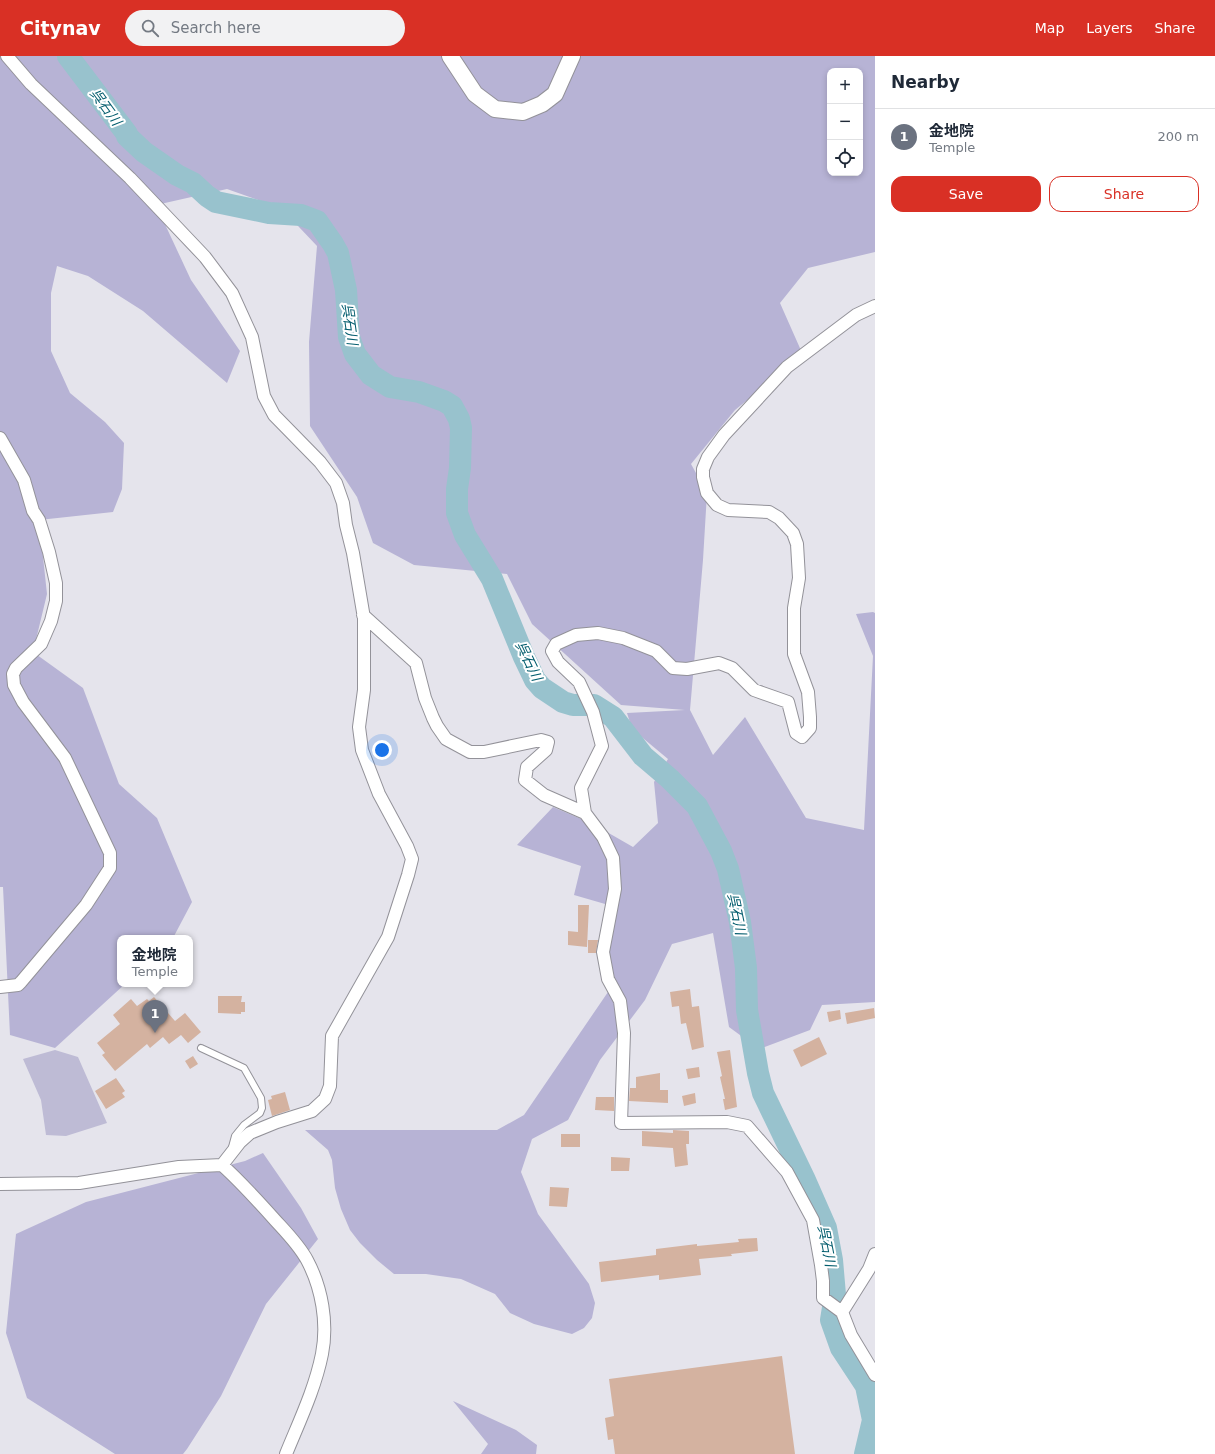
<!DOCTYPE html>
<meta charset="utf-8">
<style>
:root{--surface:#fff;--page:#f2f2f3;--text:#1f2937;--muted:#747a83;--line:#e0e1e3;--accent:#d93025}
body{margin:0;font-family:"DejaVu Sans","Noto Sans JP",sans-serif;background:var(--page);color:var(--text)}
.controls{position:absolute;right:12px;top:12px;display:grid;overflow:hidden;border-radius:8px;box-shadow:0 2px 6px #0003}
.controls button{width:36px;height:36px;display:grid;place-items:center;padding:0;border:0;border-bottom:1px solid var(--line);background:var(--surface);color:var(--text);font:20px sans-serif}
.you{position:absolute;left:382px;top:694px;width:14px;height:14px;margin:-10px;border:3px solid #fff;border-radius:50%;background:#1a73e8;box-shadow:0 0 0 6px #1a73e833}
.badge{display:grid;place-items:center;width:26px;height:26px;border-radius:50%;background:var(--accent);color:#fff;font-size:13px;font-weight:700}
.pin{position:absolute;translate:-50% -33px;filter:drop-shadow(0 1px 2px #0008)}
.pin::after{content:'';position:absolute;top:21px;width:14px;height:12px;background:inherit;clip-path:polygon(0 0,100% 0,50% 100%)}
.popup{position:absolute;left:117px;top:879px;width:76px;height:52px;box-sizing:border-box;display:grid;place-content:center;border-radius:8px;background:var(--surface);filter:drop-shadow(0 1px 3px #0005);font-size:13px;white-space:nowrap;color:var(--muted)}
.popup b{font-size:15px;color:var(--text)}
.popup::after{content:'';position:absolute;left:50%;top:100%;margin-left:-8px;border:8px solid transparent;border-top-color:var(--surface)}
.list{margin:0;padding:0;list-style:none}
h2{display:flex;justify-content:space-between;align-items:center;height:52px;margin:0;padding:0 16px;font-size:17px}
h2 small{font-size:13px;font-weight:400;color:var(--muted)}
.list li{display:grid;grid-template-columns:26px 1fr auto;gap:12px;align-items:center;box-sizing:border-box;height:56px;padding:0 16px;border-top:1px solid var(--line)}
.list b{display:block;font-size:15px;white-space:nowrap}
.list p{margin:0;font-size:13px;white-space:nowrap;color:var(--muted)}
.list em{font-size:13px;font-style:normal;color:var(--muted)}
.actions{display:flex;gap:8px;padding:12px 16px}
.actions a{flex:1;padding:9px 0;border:1px solid var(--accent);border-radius:12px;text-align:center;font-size:14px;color:var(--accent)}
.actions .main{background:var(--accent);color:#fff}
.icon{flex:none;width:22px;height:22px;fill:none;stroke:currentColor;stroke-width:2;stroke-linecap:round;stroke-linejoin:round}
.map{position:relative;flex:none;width:875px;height:1398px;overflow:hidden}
header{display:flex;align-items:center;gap:24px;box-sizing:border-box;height:56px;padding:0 20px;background:var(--accent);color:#fff}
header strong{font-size:19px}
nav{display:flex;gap:22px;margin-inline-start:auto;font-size:14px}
.search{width:280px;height:36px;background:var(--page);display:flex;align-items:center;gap:10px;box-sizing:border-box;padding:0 14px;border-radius:22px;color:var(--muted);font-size:15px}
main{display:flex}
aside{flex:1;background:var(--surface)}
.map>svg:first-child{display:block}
.green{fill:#bebbd5}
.forest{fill:#b7b3d5;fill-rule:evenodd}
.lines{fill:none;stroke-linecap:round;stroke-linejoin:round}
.river{stroke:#98c2cd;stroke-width:22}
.building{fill:#d4b2a0}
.lane-casing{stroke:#939299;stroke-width:8}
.street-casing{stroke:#939299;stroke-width:14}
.secondary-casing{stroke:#939299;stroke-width:18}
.lane{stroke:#fff;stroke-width:6}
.street{stroke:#fff;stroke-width:12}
.secondary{stroke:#fff;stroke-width:16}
.labels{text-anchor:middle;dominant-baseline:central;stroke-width:4;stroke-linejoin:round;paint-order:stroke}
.water-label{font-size:14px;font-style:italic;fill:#025c6d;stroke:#fff}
</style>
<header>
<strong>Citynav</strong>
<div class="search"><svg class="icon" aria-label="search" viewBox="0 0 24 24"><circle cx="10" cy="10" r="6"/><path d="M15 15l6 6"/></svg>Search here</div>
<nav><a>Map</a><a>Layers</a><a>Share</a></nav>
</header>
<main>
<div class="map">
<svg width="875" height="1398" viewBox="0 0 875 1398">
<rect width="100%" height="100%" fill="#e5e4ec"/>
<path class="green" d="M55,994L78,1001L107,1067L66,1080L46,1079L41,1044L23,1003Z"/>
<path class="forest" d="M0,0H875V196L808,212L780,247L803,299L735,354L691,408L707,437L703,504L690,654L713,699L745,661L806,762L864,774L873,600L856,558L873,556L875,557V946L822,949L810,974L759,993L729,971L713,877L672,888L645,944L600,1004L568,1064L532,1083L521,1116L538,1158L589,1228L595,1247L592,1262L584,1272L572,1278L534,1268L510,1257L495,1238L461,1223L426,1218H394L377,1204L360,1187L350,1174L341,1153L335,1132L332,1104L328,1094L305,1074H497L524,1059L608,936L609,885L612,850L574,839L581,810L517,789L553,751L593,768L633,791L658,767L654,726L668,703L632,673L627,657L685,654L621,649L532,568L507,518L414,509L373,487L357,441L310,370L309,286L317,190L281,152L227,133L156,149L191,224L240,295L227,327L143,255L88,220L57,210L51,237V295L70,337L105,366L124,387L122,433L113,456L39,464L47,538L33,596L83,632L119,728L157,762L192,846L173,882H120V928H125L55,992L10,979L3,831H0ZM830,15H860V117H830Z
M263,1097L301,1152L318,1183L266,1248L221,1340L187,1393L183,1398H115L27,1342L6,1277L16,1178L86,1146L245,1105Z
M453,1345L516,1374L537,1389L536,1398H481L488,1388Z"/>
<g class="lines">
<path class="river" d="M68,0L127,78V80L144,96L177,119L193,127L207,140L216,146L269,157L301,159L317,165L333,188L338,197L346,234L349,281L355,298L371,319L390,331L419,336L444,345L452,350L459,363L461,372L460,412L457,433V457L465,479L492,523L524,601L535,624L542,632L563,646L573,649H594L613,661L643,700L670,723L697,750L721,795L728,813L740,866L746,912L747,954L758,1017L763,1037L804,1122L826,1172L832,1204L835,1239L831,1264L841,1292L866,1330L873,1364L865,1398"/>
</g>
<path class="building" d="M578,849H589L587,891L568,889V875L578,876Z
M588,884H598L596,897H588Z
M690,933L692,951L699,950L704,991L692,994L686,967L681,968L679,950L672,951L670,936Z
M218,940H242L241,946H245V956H241V958L218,957Z
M154,941L175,965L185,957L201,976L188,987L181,979L169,988L163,981L150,992L147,988L115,1015L102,999L105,997L97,987L120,968L113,959L131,943L137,950L147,943L149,945Z
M874,952L875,962L847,968L845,957Z
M840,954L841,963L829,966L827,956Z
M819,981L827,998L801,1011L793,994Z
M730,994L737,1051L725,1054L723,1043H725L720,1021L722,1020L717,996Z
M193,1000L198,1008L190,1013L185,1005Z
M699,1011L700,1021L688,1023L686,1013Z
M660,1017V1034H668V1047L629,1045L630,1032H636V1021Z
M116,1022L125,1035L122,1037L125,1041L106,1053L95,1035Z
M285,1036L290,1054L272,1060L268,1044L272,1043L271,1040Z
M695,1037L696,1047L684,1050L682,1040Z
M596,1041H614V1055L595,1054Z
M673,1074L689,1075V1088H686L688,1109L675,1111L673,1092L642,1090V1075L673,1077Z
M561,1078H580V1091H561Z
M611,1101L630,1102L629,1115H611Z
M550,1131L569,1132L567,1151L549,1150Z
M757,1182L758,1195L731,1198L732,1200L699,1203L701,1219L659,1224V1219L601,1226L599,1206L656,1199V1193L697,1188V1190L739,1186L738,1183Z
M782,1300L795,1398H615L613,1383L608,1384L605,1362L614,1360L609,1323Z"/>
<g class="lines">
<g class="lane-casing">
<path id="lane" d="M201,992L244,1012L261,1042L262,1052L260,1057L244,1069L235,1080L232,1091"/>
</g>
<g class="street-casing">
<path id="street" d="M875,250L856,259L787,311L724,379L708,401L703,413V421L707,437L717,449L728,454L769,456L779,462L793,477L797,488L799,522L794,552V598L808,636L810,661V672L802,681L796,677L788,646L754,634L732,612L719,607L687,613L673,612L656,595L623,582L598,577L576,579L556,588L552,595L558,606L579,626L593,656L602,690L581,732L585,757L603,781L613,802L615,833L603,896L608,923L620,945L624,977L621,1067L727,1066L747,1070L787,1116L813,1164L821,1209L823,1225V1242L842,1256L851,1279L875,1319
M0,382L24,424L33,455L39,464L49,496L56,527V545L51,565L41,588L16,612L13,618L14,629L23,646L65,702L110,797V812L86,849L21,926L18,929L0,931
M363,559L416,607L425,642L433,662L437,670L446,683L470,696H484L541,684L548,686L546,694L527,711L525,724L544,739L585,757
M222,1109C241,1126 258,1145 275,1164C286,1176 299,1189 307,1204C322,1232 328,1267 322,1298C315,1333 299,1366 286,1398
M0,1128L79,1127L179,1111L222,1109L240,1086L250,1077L277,1066L312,1055L325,1043L330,1030L332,980L388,881L408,819L412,803L407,790L379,738L362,694L359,671L364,634V562L353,497L346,469L343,447L336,427L320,406L274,359L264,340L252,281L232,237L205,201L130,122L31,28L7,0
M842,1256L869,1213L875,1198"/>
</g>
<g class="secondary-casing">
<path id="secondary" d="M450,0L475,38L495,53L523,56L542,48L555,38L572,0"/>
</g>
<use href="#lane" class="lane"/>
<use href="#street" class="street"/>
<use href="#secondary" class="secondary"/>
</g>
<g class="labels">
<g class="water-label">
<text transform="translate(106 51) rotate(54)">呉石川</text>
<text transform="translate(350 268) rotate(82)">呉石川</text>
<text transform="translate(529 605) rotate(64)">呉石川</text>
<text transform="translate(737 858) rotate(78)">呉石川</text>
<text transform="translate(827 1190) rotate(79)">呉石川</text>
</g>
</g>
</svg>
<div class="controls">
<button>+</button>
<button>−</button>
<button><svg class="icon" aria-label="locate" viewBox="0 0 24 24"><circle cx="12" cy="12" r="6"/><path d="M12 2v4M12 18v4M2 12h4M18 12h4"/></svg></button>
</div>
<div class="you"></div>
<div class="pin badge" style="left:155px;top:977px;background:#6b7280">1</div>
<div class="popup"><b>金地院</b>Temple</div>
</div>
<aside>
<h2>Nearby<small></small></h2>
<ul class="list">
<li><span class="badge" style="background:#6b7280">1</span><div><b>金地院</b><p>Temple</p></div><em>200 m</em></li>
</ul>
<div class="actions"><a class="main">Save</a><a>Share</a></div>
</aside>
</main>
